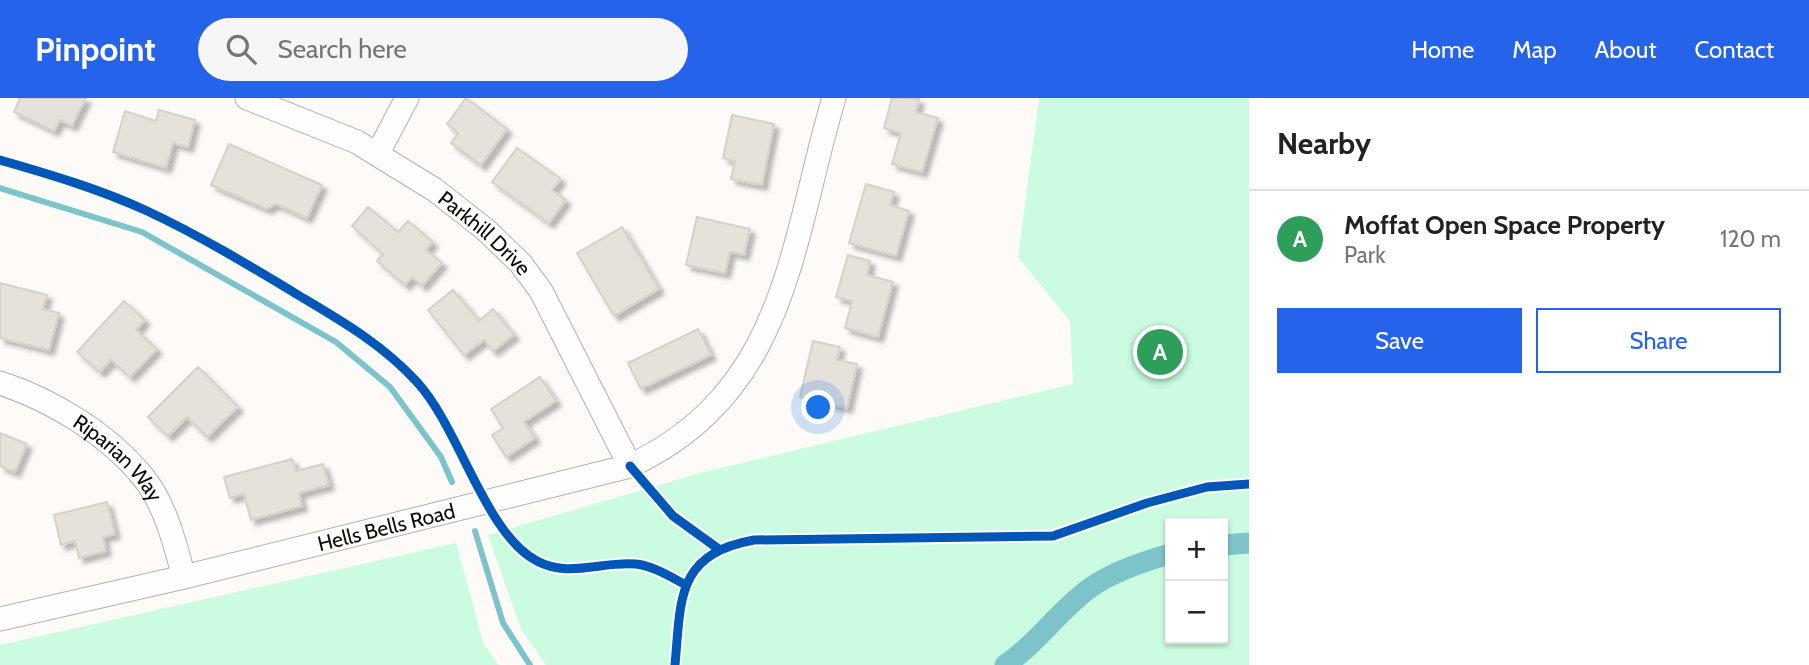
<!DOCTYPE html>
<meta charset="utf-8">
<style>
:root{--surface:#fff;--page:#f6f6f6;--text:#222;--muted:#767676;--line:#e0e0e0;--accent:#2563eb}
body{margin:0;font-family:Cabin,sans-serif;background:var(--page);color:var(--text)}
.controls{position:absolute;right:21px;bottom:21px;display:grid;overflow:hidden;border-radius:0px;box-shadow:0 2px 5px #0004}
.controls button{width:63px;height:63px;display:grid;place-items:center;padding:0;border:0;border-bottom:2px solid var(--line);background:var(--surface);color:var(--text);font:35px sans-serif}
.you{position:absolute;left:819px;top:310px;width:24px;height:24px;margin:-18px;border:5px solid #fff;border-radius:50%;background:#1a73e8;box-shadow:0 0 0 10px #1a73e833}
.badge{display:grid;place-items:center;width:46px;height:46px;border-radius:50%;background:var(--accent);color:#fff;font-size:23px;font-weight:700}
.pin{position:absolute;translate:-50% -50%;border:4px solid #fff;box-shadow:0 2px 7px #0006}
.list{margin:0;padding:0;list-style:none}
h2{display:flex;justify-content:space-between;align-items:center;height:91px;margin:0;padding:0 28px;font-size:30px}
h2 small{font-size:23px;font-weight:400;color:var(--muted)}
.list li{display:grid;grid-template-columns:46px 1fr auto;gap:21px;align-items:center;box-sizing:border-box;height:98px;padding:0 28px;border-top:2px solid var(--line)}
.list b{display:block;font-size:26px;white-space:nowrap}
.list p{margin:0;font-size:23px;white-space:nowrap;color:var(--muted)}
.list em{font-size:23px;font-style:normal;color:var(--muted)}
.actions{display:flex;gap:14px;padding:21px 28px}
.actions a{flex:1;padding:16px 0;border:2px solid var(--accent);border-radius:0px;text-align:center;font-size:24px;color:var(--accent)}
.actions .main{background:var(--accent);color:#fff}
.icon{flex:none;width:38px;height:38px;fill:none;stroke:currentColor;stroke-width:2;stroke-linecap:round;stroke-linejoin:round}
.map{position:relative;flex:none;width:1249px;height:567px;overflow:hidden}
header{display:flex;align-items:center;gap:42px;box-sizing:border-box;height:98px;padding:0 35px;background:var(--accent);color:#fff}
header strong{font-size:33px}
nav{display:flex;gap:38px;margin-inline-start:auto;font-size:24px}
.search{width:490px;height:63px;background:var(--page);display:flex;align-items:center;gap:18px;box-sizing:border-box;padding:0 24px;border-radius:38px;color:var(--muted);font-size:26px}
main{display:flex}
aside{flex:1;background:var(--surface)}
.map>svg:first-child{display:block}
.green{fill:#cbfce1;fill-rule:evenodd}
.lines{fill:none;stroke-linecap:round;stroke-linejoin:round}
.stream{stroke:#7cc4c9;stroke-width:6}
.canal{stroke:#7cc4c9;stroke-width:21}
.building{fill:#e6e1da;stroke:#d6d1ca;stroke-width:2;filter:url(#shadow)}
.minor-casing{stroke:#b6b1ab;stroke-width:25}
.minor{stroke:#fffefe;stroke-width:23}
.cycleway-casing{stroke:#fff;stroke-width:13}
.cycleway{stroke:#0057b8;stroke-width:9}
.labels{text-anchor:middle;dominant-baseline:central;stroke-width:5;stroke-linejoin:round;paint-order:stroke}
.street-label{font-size:21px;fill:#110a03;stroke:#fff}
</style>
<header>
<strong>Pinpoint</strong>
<div class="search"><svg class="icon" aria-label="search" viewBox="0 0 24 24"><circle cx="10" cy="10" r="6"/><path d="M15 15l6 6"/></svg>Search here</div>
<nav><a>Home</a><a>Map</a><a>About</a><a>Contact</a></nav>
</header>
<main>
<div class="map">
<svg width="1249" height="567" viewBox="0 0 1249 567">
<defs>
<filter id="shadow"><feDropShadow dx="5" dy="5" stdDeviation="2" flood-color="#0004"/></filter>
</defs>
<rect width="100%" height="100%" fill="#fdfaf7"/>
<path class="green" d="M1039,0H1249V567H546L521,531L488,437L704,374L1073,286L1070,223L1018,159ZM1223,425V541H1170V425Z
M456,445L484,547L499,567H0V547Z"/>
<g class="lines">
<path class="stream" d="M0,90L142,134L336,244L390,289L441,359L452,384
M475,433L503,525L530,567"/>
<path class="canal" d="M1223,447L1249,445
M1005,567C1037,546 1059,512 1090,490C1112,474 1145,463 1170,456"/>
</g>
<path class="building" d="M20,0H86L72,28L60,22L54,33L14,14Z
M466,0L507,31L481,67L451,45L458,35L447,26Z
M892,0L919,1L916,14L938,20L922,74L892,66L901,35L884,30Z
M159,12L195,22L188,49L173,45L166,70L113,54L125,13L156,23Z
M732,17L774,26L762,87L731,81L735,63L723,60Z
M229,46L322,87L307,120L276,106L267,111L211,87Z
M517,50L561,81L552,92L566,102L549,125L492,84Z
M866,86L894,94L890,107L909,113L896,158L849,145Z
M368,109L398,134L408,123L433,144L426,152L442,165L422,188L412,179L405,187L377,163L383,156L352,128Z
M697,119L750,131L744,157L730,154L725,175L686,167Z
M622,129L659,191L614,218L577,155Z
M848,157L870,163L867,177L893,184L878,239L845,230L852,203L836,199Z
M0,185L47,197L43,211L59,215L49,252L0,240Z
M453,192L479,223L493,211L514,237L493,253L484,242L464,257L428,212Z
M124,203L145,222L136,232L157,251L130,279L111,262L100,274L77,254Z
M698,231L711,257L641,291L628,265Z
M813,243L840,249L837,262L857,266L847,310L800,299Z
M198,269L238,309L207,339L187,319L168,338L148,319Z
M540,279L556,303L524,324L535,340L506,359L492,337L503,330L491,311Z
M0,335L27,346L15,374L0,368Z
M292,361L296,373L323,366L329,387L299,395L302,408L251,422L244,396L230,400L224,379Z
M107,404L115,436L103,439L106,453L79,460L75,443L61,447L54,417Z"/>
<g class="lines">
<g class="minor-casing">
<g id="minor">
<path id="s1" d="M247,0L357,44L435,92L486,132L521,166L541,193L630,368"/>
<path d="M378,55L407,0"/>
<path id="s2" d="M0,285C52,302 108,336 143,379C166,407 175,447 184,479"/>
<path id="s3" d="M0,521L184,479L630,368C788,293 790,147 834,0"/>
</g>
</g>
<use href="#minor" class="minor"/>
<g class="cycleway-casing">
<path id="cycleway" d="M0,62C49,76 99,91 145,112C199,137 252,169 303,200C345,225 384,248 417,284C460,331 485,436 537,463C568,480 602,463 636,466C653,468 669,478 684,486
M630,368L673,418L720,452
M675,567C681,501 676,456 754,442L1053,438L1147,405L1207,389L1249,386"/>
</g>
<use href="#cycleway" class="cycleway"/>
</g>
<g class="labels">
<g class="street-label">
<text stroke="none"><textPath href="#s1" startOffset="276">Parkhill Drive</textPath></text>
<text stroke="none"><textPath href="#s2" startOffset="142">Riparian Way</textPath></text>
<text stroke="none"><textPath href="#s3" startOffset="397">Hells Bells Road</textPath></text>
</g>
</g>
</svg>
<div class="controls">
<button>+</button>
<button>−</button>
</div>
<div class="you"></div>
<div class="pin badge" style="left:1160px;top:254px;background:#2e9e5b">A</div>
</div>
<aside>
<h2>Nearby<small></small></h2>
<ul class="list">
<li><span class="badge" style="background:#2e9e5b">A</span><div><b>Moffat Open Space Property</b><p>Park</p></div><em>120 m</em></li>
</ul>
<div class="actions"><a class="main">Save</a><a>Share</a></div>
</aside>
</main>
